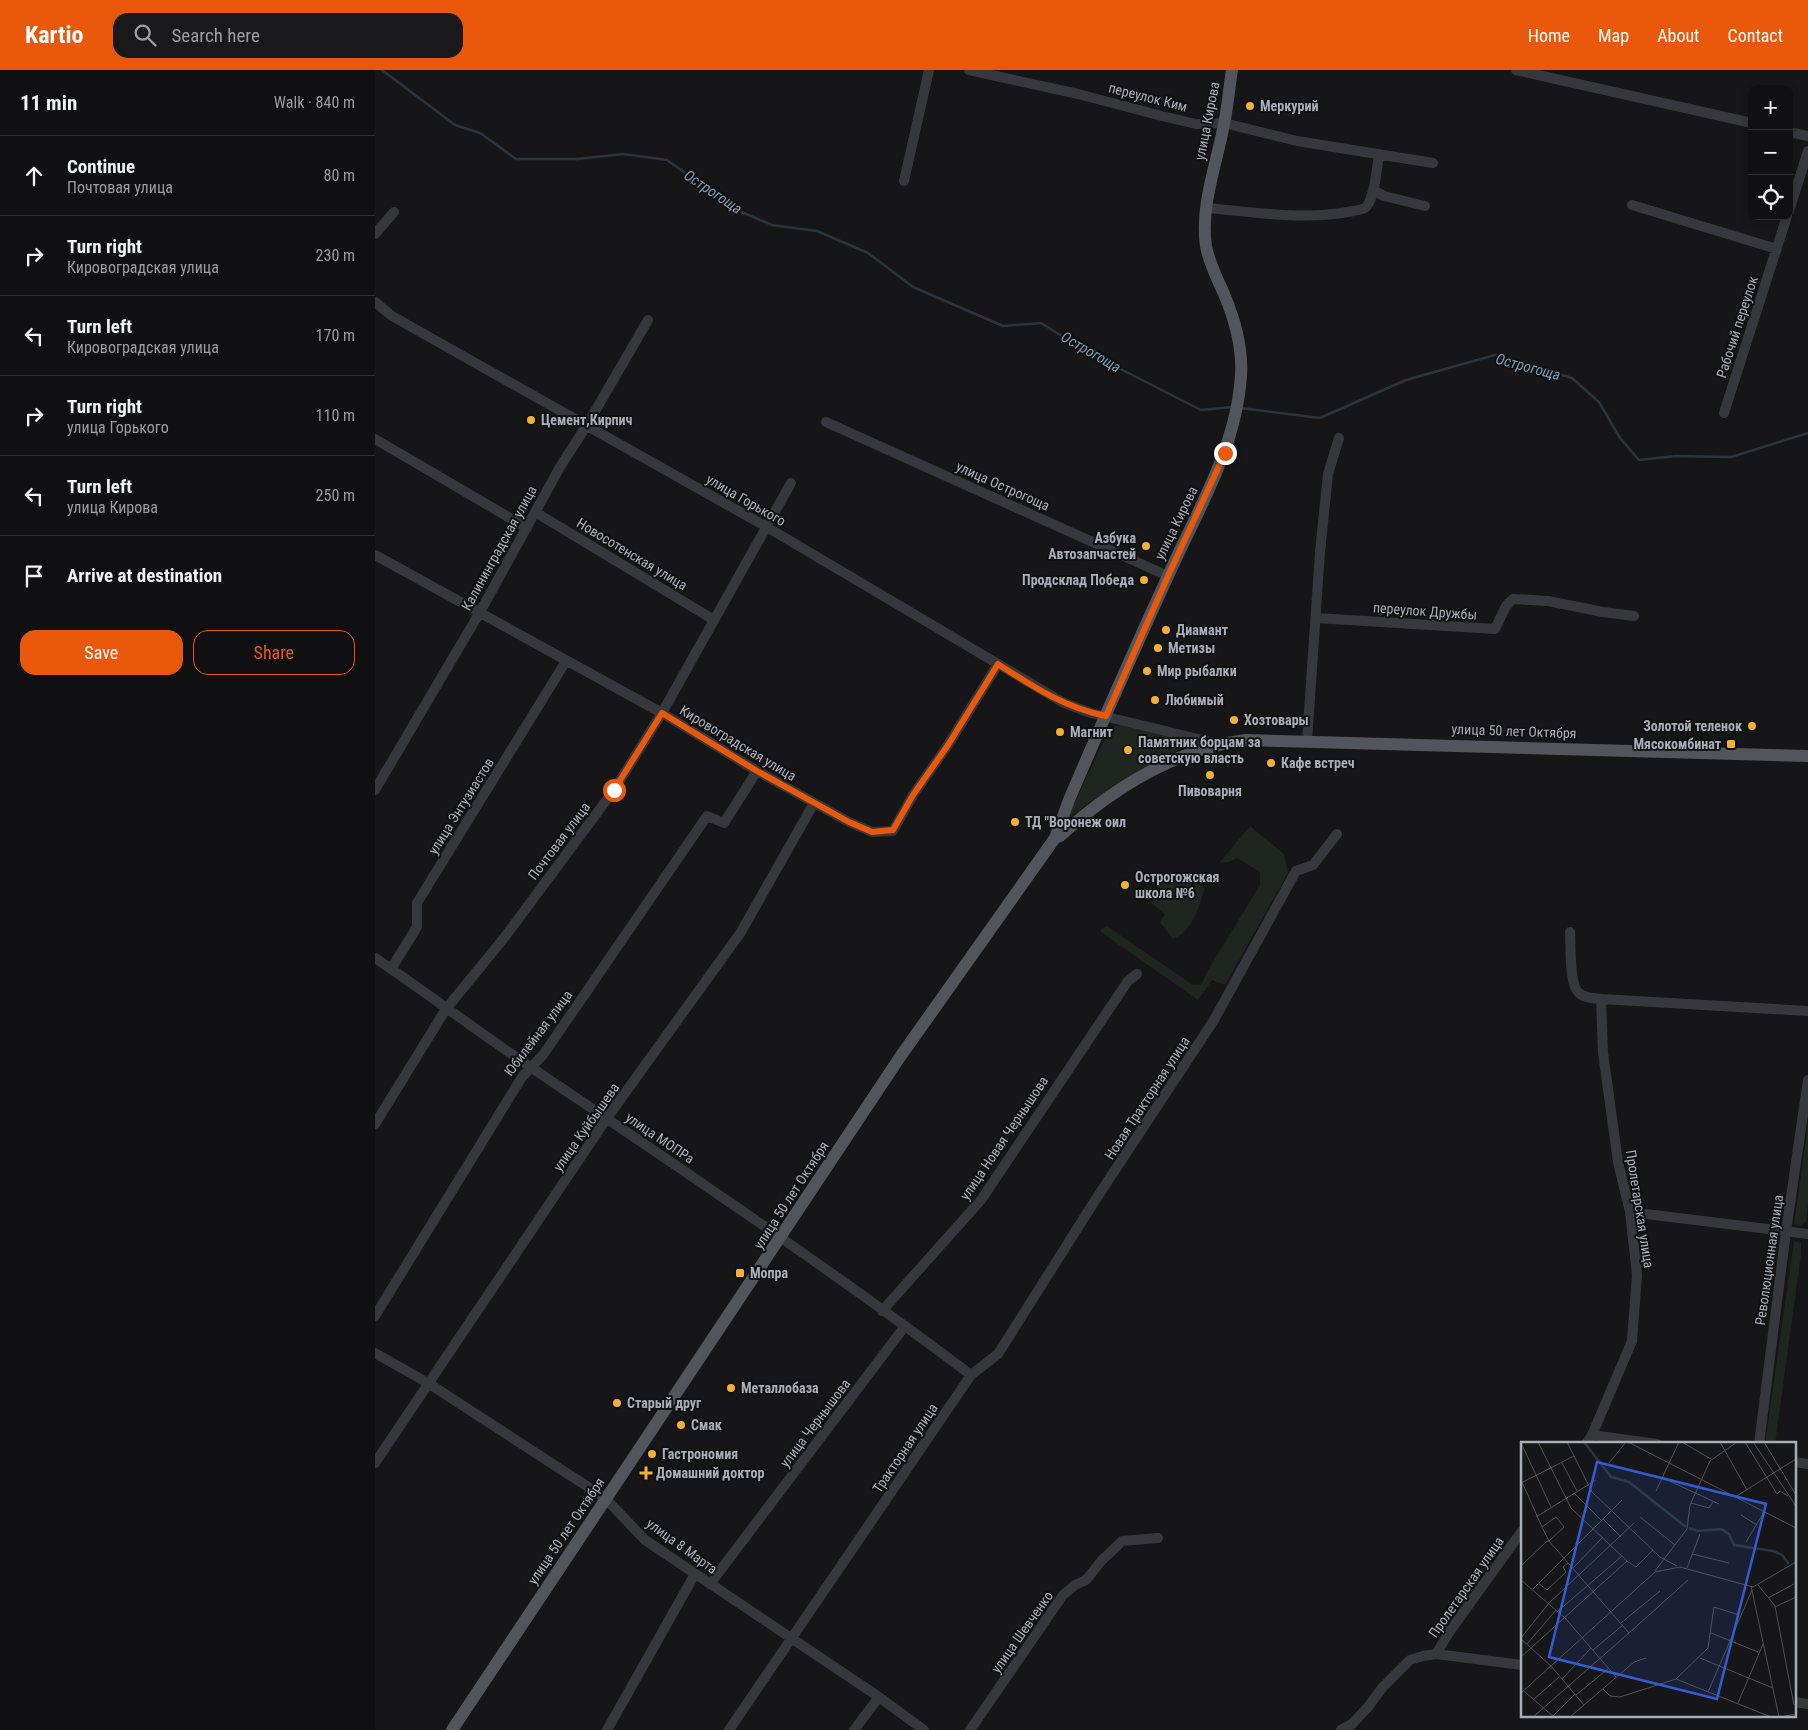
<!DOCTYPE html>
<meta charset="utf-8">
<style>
:root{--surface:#101012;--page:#19191b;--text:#f1f3f6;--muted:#9c9d9f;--line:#303032;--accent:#ea580c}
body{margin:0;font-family:"Roboto Condensed",sans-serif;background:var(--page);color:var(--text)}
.controls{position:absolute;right:15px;top:15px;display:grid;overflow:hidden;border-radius:10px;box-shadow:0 2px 8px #0003}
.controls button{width:45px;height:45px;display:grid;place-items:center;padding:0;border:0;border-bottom:1px solid var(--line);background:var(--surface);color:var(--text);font:25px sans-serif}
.stop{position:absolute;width:15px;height:15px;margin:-11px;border:4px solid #ea580c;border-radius:50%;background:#fff}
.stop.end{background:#ea580c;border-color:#fff;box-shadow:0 1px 5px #0008}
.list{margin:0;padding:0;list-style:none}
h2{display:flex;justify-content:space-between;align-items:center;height:65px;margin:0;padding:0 20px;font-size:21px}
h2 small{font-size:16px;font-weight:400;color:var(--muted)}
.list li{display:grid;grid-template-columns:32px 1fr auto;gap:15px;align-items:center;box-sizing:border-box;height:80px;padding:0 20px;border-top:1px solid var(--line)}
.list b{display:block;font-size:19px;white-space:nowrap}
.list p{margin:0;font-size:16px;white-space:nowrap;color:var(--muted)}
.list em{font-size:16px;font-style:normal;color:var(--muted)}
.actions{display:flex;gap:10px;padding:15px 20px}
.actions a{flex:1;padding:11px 0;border:1px solid var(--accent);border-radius:15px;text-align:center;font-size:18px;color:var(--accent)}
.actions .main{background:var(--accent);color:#fff}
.icon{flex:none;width:28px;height:28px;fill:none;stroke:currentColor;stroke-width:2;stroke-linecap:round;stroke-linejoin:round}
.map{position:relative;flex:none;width:1433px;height:1660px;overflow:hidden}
header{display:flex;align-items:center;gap:30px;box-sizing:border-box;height:70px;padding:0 25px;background:var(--accent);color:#fff}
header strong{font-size:24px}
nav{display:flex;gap:28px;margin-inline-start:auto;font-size:18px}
.search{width:350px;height:45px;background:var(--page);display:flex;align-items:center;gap:12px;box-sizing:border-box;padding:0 18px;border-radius:15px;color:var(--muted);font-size:19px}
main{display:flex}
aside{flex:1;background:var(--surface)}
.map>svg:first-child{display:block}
.green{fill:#1e261f}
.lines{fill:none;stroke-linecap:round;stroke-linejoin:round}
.stream{stroke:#2c353c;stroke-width:2.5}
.minor{stroke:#37383d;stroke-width:10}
.major{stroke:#53555c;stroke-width:12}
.route{stroke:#ea580c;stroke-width:6}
.poi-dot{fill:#f2b134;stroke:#111113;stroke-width:2}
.labels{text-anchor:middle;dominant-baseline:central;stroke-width:4;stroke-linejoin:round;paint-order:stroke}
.street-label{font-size:14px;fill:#a8adb8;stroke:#111113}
.poi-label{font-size:14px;font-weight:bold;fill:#a8adb8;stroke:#111113;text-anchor:start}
.water-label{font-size:15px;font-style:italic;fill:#7f9bb3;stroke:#111113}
.inset-river{fill:none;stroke:#2c353c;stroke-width:2.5}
.inset-road{fill:none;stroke:#505258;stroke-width:1}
.view{fill:#325cd3;fill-opacity:0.15;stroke:#325cd3;stroke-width:2.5}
.inset-edge{fill:none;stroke:#a8adb8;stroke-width:2.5}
</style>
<header>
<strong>Kartio</strong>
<div class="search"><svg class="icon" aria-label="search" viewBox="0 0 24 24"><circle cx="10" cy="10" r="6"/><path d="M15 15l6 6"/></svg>Search here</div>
<nav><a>Home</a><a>Map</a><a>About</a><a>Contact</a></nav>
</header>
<main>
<aside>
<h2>11 min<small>Walk · 840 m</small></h2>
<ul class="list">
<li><svg class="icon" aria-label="ahead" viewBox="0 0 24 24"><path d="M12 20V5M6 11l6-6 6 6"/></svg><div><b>Continue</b><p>Почтовая улица</p></div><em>80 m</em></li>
<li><svg class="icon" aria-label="right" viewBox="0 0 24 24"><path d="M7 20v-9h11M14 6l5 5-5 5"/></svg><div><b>Turn right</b><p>Кировоградская улица</p></div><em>230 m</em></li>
<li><svg class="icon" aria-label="left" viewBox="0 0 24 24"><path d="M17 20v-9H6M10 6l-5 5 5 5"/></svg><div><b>Turn left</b><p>Кировоградская улица</p></div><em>170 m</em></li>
<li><svg class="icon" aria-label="right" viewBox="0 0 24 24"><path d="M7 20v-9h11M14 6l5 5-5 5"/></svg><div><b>Turn right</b><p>улица Горького</p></div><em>110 m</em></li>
<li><svg class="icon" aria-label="left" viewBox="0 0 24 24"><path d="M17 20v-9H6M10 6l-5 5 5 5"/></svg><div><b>Turn left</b><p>улица Кирова</p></div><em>250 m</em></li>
<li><svg class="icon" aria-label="arrive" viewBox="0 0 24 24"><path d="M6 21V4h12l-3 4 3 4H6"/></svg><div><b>Arrive at destination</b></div></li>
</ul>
<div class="actions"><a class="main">Save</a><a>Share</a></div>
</aside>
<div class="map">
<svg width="1433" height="1660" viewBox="0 0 1433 1660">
<rect width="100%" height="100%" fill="#161618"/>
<path class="green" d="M745,655L802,669L803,680L722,727L692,749L735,658Z
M875,756L909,784L913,803L850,915L837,910L823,930L726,862V859L732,856L818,915H826L833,900L885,815V802L862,788L854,792H845Z
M788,803L814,806L830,819C823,838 818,861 798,869L785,852L790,844L776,833L784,824L783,815Z
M1433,1055V1134L1431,1152L1426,1156L1419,1154Z
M1419,1171L1426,1173V1184L1400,1374H1390Z"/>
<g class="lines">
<path class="stream" d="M7,0L80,55L105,63L141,89H202L248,84L292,90L362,140L397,155L442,161L493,183L538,217L628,256L666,253L714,283L826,340L858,337
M866,338L945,348L1031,310L1120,285L1197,308L1224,332L1245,368L1264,390L1301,386L1356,387L1433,363"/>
<path class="minor" d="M594,0L703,24L787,46L821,54L849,53L922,71L1058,93
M1141,0L1377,53
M1414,62L1433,66
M529,111L554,0
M998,120L1009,126L1050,136
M1257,135L1402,179
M832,138C880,142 930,151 978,141C982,140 989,140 992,136C1000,125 1002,97 1004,84
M1414,141L1433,81
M0,164L19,142
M0,232L17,246L390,456L689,633L716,643L844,674
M1349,343L1412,146
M451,352L793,506
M0,369L152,458
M160,442L339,550
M0,485L287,643L382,701L474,752L497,762L518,761L538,725L573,675L623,594
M941,548L1120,559L1131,536L1138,529L1173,531L1228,542L1259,546
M932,671L945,482L953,404L964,368
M0,720L105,542L185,397L212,355L273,250
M1195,862C1196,875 1194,913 1203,922C1208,928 1218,928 1226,929
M0,888C52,923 102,961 154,996C303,1097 453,1197 596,1305L354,1660
M16,899L42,857V833L191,591
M0,1054L71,939L129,868L239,720L287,643L416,413
M1255,1142L1433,1164
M507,1241L606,1130L753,911L762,904
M0,1246L147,1007L168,985L332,746L349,753L382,701
M0,1283L53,1313L230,1428L270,1470L504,1627L549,1660
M596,1305L623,1284L719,1132L839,950L921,801L938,795L962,764
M1217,1365L1282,1374
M1211,1374L1217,1365L1257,1271L1262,1205L1255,1142L1243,1092L1228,983L1226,929L1433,941
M1384,1374L1411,1161L1433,1010
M1419,1392L1433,1394
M0,1393L232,1048L366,862L439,733
M335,1514L530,1256
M1061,1584L1147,1595
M1419,1632L1433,1634
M232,1660L320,1504
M479,1660L504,1627
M595,1660L688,1525L700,1515L711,1510L727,1490L747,1471L783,1468
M966,1660L977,1654L993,1637L1007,1618L1035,1590L1048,1586L1061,1584L1075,1561L1147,1461"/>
<path class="major" d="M680,768L694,730C726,655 759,580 793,506C822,441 861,379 866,306C868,277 860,250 849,224C842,208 834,193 831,176C825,136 842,93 849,54C853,36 854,18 857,0
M77,1660L525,987L680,768L685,766C737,719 800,679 871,670L1433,686"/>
</g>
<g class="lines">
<path class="route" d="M239,720L287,643L382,701L474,752L497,762L518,760L538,725L573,675L623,594C657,616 690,638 731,646L793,506L850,383"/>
</g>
<g class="poi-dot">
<circle cx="875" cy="36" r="5"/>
<circle cx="156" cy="350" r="5"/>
<circle cx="771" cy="476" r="5"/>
<circle cx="769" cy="510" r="5"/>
<circle cx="791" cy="560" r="5"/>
<circle cx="783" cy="578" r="5"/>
<circle cx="772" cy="601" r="5"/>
<circle cx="780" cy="630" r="5"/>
<circle cx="859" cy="650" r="5"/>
<circle cx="1377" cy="656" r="5"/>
<circle cx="685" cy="662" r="5"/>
<rect x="1351" y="669" width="10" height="10" rx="2.5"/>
<circle cx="753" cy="680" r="5"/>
<circle cx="896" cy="693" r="5"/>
<circle cx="835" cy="705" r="5"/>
<circle cx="640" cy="752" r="5"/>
<circle cx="750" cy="815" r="5"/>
<rect x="360" y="1198" width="10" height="10" rx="2.5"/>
<circle cx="356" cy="1318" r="5"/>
<circle cx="242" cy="1333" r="5"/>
<circle cx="306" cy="1355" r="5"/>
<circle cx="277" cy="1384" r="5"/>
<path d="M268.5 1395.5h5v5h5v5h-5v5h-5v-5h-5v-5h5z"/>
</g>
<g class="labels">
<g class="street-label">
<text transform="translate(773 27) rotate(14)">переулок Ким</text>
<text transform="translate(832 51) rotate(-79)">улица Кирова</text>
<text transform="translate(1362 257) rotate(-72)">Рабочий переулок</text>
<text transform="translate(628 416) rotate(24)">улица Острогоща</text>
<text transform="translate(371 430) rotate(30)">улица Горького</text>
<text transform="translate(801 453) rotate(-64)">улица Кирова</text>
<text transform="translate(124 478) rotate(-61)">Калининградская улица</text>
<text transform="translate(257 484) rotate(31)">Новосотенская улица</text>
<text transform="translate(1050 541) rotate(4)">переулок Дружбы</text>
<text transform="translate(1139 661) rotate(2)">улица 50 лет Октября</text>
<text transform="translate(363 673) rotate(31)">Кировоградская улица</text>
<text transform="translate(86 736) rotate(-58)">улица Энтузиастов</text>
<text transform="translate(184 771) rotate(-53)">Почтовая улица</text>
<text transform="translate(163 963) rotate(-53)">Юбилейная улица</text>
<text transform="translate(772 1028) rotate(-57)">Новая Тракторная улица</text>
<text transform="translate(211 1057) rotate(-55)">улица Куйбышева</text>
<text transform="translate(285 1068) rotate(34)">улица МОПРа</text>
<text transform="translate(629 1068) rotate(-56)">улица Новая Чернышова</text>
<text transform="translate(416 1125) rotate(-57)">улица 50 лет Октября</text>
<text transform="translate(1265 1139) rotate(81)">Пролетарская улица</text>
<text transform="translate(1394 1190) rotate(-82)">Революционная улица</text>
<text transform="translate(440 1353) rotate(-53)">улица Чернышова</text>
<text transform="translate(530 1378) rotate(-56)">Тракторная улица</text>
<text transform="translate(191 1461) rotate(-56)">улица 50 лет Октября</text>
<text transform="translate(307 1476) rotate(36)">улица 8 Марта</text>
<text transform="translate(1091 1517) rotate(-55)">Пролетарская улица</text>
<text transform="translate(647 1562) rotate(-55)">улица Шевченко</text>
</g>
<g class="poi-label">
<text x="885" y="36">Меркурий</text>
<text x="166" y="350">Цемент,Кирпич</text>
<text x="761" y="468" text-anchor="end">Азбука<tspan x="761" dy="16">Автозапчастей</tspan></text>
<text x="759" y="510" text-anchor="end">Продсклад Победа</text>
<text x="801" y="560">Диамант</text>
<text x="793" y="578">Метизы</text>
<text x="782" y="601">Мир рыбалки</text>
<text x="790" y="630">Любимый</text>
<text x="869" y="650">Хозтовары</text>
<text x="1367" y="656" text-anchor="end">Золотой теленок</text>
<text x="695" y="662">Магнит</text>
<text x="763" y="672">Памятник борцам за<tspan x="763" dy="16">советскую власть</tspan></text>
<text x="1346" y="674" text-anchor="end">Мясокомбинат</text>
<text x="906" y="693">Кафе встреч</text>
<text x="835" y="721" text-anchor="middle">Пивоварня</text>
<text x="650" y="752">ТД "Воронеж оил</text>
<text x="760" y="807">Острогожская<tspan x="760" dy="16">школа №6</tspan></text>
<text x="375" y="1203">Мопра</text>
<text x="366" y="1318">Металлобаза</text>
<text x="252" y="1333">Старый друг</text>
<text x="316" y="1355">Смак</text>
<text x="287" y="1384">Гастрономия</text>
<text x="281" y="1403">Домашний доктор</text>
</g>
<g class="water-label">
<text transform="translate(338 122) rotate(34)">Острогоща</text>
<text transform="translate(716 282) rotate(30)">Острогоща</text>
<text transform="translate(1153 297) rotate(15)">Острогоща</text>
</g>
</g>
<g transform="translate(1146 1372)">
<rect width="275" height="275" fill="#161618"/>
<path class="inset-river" d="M63,0L90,35L108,40L165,85M168,86L177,89L200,87L208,92L213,103L252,109L261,113L268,122"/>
<path class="inset-road" d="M17,0L50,66L106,119L115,125L132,108M46,0L71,50L139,115L156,124M107,0L275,86M161,0L190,17M199,0L226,48M224,0L256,52L259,49L267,54M232,0L275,64M243,0L275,53M0,1L30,65M41,21L56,49M88,21L105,0M142,36L198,62M1,40L21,85M0,41L53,14M135,49L158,0M53,51L81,79M214,55L275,17M170,61L188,66L192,60M220,73L236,83M15,75L75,38M119,75L154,103M82,77L100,95M225,100L243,70M171,112L208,121M0,124L25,100L27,99H28L29,98L43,85L35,75L21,85L28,99L108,191L12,275M52,126L82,95M166,126L179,92M134,129L166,87L169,63L189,19L216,0M0,138L44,176L95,235M17,141L26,148L45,130L42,125L47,121M237,143L254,164L273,263M230,144L258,275M12,147L101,58M247,156L273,142M254,165L275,155M37,169L101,114M100,181L139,149M108,191L167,138M190,191L237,210M0,196L28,161L113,81M0,197L30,224L63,263M6,202L35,168M72,208L102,183M0,215L106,119M179,216L252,246M41,237L70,206M155,237L250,275M82,247L89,254L99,255L155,237L187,206L193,165L218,173M3,249L33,275M187,250L231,148M0,251L134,130L159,125L232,145L275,120M55,253L88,226M12,258L38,235M217,261L242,202M32,274L54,252M49,275L113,220L125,216M259,275L275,272"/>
<path class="view" d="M76,20L245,62L196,257L28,215Z"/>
<rect width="275" height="275" class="inset-edge"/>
</g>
</svg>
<div class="controls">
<button>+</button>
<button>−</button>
<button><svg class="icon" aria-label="locate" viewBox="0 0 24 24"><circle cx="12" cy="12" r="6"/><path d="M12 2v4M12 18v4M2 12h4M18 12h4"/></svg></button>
</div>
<div class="stop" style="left:239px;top:720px"></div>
<div class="stop end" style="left:850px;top:383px"></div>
</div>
</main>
